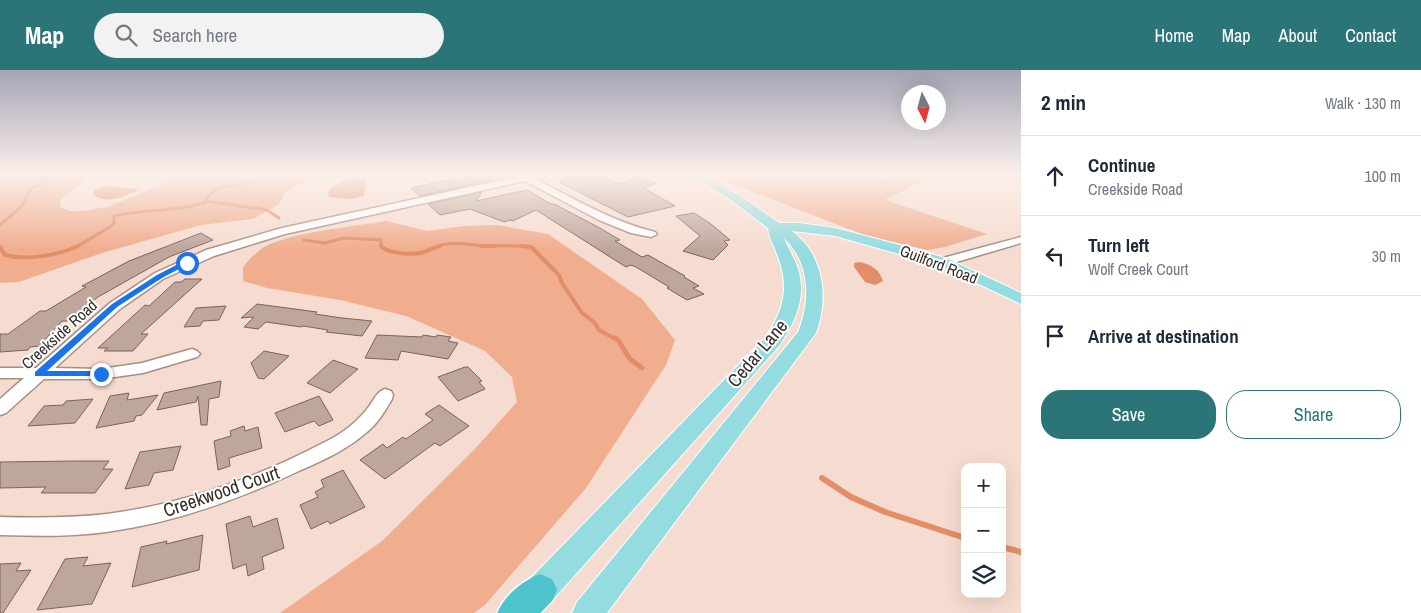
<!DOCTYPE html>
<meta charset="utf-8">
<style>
:root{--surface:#fff;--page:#f2f2f3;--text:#1f2937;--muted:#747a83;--line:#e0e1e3;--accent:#2b7579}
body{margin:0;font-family:"Archivo Narrow",sans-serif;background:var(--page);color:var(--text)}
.controls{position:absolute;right:15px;bottom:15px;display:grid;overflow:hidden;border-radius:10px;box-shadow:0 5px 20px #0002}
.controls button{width:45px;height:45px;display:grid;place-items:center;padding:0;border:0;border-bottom:1px solid var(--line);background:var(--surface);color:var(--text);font:25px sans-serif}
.compass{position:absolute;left:901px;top:15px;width:45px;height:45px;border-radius:50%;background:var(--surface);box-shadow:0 5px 20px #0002;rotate:174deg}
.stop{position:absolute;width:15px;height:15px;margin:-11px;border:4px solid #1a73e8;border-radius:50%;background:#fff}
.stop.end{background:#1a73e8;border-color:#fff;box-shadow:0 1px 5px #0008}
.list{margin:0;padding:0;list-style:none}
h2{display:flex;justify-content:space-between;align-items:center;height:65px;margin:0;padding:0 20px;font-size:21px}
h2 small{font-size:16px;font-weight:400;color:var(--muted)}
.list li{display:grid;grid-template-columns:32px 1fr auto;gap:15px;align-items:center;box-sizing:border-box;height:80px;padding:0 20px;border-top:1px solid var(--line)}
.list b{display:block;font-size:19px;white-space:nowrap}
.list p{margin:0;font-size:16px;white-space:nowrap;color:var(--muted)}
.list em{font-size:16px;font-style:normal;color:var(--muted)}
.actions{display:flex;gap:10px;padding:15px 20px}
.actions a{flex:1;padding:11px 0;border:1px solid var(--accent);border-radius:20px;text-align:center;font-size:18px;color:var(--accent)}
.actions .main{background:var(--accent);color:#fff}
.icon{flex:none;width:28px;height:28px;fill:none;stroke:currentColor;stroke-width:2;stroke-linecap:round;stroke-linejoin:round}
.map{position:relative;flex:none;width:1021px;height:543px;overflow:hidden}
header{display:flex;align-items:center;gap:30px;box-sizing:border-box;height:70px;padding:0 25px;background:var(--accent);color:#fff}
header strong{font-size:24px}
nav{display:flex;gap:28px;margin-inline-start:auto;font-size:18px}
.search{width:350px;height:45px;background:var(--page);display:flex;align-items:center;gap:12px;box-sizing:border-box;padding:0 18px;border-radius:28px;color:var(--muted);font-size:19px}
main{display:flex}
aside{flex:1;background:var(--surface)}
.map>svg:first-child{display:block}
.green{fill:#f0ae8f}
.water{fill:#e28f68}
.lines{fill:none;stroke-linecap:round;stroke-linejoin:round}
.stream-far3{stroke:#e28f68;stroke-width:3}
.stream-far2{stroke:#e28f68;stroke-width:4}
.stream-far1{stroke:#e28f68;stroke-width:5}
.stream{stroke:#e28f68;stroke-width:6}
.building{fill:#bfa69b;stroke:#7a6359}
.minor-casing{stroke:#a78f84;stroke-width:3}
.major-casing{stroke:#fff;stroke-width:2}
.highway-casing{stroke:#fff;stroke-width:3}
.minor{fill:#fff;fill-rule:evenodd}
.major{fill:#94dce0;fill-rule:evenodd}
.highway{fill:#4dc4cb;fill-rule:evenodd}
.route{fill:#1a73e8}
.labels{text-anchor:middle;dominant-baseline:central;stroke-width:4;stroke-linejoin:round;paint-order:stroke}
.street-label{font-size:16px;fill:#382e29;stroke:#fff}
.near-street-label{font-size:19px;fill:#382e29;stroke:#fff}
</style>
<header>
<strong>Map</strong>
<div class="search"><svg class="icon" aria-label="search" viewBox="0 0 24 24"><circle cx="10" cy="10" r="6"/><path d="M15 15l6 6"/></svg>Search here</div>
<nav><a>Home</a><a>Map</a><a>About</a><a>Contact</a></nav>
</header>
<main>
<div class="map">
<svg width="1021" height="543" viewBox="0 0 1021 543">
<rect width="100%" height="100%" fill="#f6dcd0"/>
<path class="green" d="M0,104H83L85,106L81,113L61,129L60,137L70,141H83L107,137L158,116L181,104H339L307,111L286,121L279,134L253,149L201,155L102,183L19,212L0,213Z
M707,104H952L914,115L885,130L987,164L945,177L927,180L864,165Z
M386,151L427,161L464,156L497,155L548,164L642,229L675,270L666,295L586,418L485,535L474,543H280L382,471L474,380L517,332L512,307L485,281L456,268L406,246L340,230L267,218L243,211V197C251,187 260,178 272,173C308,160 349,157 386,151Z"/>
<path class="water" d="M352,109H366L364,126L350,129L329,127L328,123C332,114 342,111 352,109Z
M106,116L137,119L138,120C126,127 104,135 93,124L94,120Z
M860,192C872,195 879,199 883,211L875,215L865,212L854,197V193Z"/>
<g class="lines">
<path class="stream-far3" d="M847,104L886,112
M206,131L267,140L279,148
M0,155L23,135L31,118L50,111L19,109L15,107L17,104
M304,170L325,173L344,168L381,170V177
M76,177L110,157L114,153V146C143,139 175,142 204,133C214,108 251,119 272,104
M436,177C453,170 473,176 491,176C505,176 516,175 530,177"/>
<path class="stream-far2" d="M381,176C387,183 410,185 420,183C427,181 433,178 440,176
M482,176H495
M521,176L531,177L559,205L562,213L582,243L594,252L599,260L617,270
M0,177L5,185C27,191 58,185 78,176"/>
<path class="stream-far1" d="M615,268L618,270L630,289L642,298"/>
<path class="stream" d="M822,408L851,427L885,442L965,468
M1002,477L1021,482"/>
</g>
<path class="building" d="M470,104H496L491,110L420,126L411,118L457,108L463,112Z
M578,104H593L621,114L638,107L656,113L644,118L675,136L628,147L559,112Z
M527,120L551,134H554L598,157L620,170L615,171L642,187L648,185L685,206L684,207L699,216L693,218L704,224L687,230L667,218L669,217L636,197L631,195L626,197L536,140L513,151L510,150L504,152L470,139L440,145L428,134L482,122L476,131Z
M694,143L711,154L730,170L724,171L728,175L713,190L683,181L700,166L676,146Z
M201,163L213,170L169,187L98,227L67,251H62L39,276L30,277L28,280L0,282V264H8L40,241H46L86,217L82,216L129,191Z
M185,209H202L141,264H148L133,281H104L108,278H98L145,235L149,236L175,212H181Z
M257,234L317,242L315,244L342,248L372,251L362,266L326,262L328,260L303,256L301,257L266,252L258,259L244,257L254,247L241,248Z
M226,236L219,250L203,251L200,256L184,257L196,238Z
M377,265L422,267L423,265L436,267L437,265L451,267L448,271L458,273L448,289L401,281L398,290L365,288Z
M264,281L289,286L264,309L258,308L251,293Z
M333,290L358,299L330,323L307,313Z
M465,297H468L482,311L479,312L485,319L458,331L438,307Z
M221,311L219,327L209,329L207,355H201L198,326L196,332L157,340L164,323Z
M129,323L127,330L158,325L142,345L136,346L134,351L96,358L110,326Z
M319,326L333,350L319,356L314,351L285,362L275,343Z
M93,329L75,353L28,356L44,336L63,335L66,331Z
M439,335L469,356L440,376L435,373L385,409L360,390L383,374L387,378L403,367L406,369L433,350L425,344Z
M244,356L245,361L258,357L262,378L229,388L230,396L218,400L214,371L231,366L230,361Z
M181,376L173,400L154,403L149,415L125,419L140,382Z
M78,391H109L103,399H113L95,423H41L46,417L0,418V392Z
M343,400L365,437L330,454L328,451L311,459L300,435L318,427L315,422L324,417L321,410Z
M250,446L253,457L277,448L284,478L262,487L264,499L248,506L246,494L233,499L226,454Z
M203,465L199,500L132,517L141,477L167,471L166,474Z
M88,487L83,496L111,493L92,534L37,540L65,489Z
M21,493L16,501L31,500L3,543H0V494Z"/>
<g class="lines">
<g class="minor-casing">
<path id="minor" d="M550,104L535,109C575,129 611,151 655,162L657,164L651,167L631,163L599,150L525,111L285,164L214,186L163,209L120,239L55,298L101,299L142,293L192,279L197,281L200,284L197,287L143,303L101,309H44L6,343L0,345V329L24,308H0V298H36L110,233L155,203L206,180L282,158L525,105Z
M1021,167V173L943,196L937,192L939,189Z
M385,319L391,321L393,325L392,329C385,341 378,353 367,362C348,379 324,390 301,400C240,429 174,453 106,462C71,467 35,466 0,465V447C35,448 71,448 107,444C182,434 256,408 323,373C342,364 358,352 370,335C375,328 377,322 385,319Z"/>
</g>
<g class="major-casing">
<path id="major" d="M688,104H702L717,112L745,129L779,153H799L836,158L922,181L948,189L1021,223V234L938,195L835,166L792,161C824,185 829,228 816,263L607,543H572L577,532L798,262C811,231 810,192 784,168C788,178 793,186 797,196C808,226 795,252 779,276L541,543H506L511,532L529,510L765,268C783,242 790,218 778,187C775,177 769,169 768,158L728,128Z"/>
</g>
<g class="highway-casing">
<path id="highway" d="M540,504L552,509L557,520L552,531L540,543H497C505,525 522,511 540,504Z"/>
</g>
<use href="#minor" class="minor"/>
<use href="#major" class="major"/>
<use href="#highway" class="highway"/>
</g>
<linearGradient id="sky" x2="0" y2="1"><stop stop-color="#a5a5b5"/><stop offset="0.58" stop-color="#fbefea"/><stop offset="1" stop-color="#fbefea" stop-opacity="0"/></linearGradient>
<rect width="1021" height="180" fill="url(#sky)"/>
<path class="route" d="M184,191L190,193L162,208L117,237L47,301H101L104,302V306H35V302L112,234L157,205Z"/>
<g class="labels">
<g class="street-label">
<text transform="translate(939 194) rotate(21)">Guilford Road</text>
<text transform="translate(59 264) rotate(-42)">Creekside Road</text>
</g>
<g class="near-street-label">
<text transform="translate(757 283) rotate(-50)">Cedar Lane</text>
<text transform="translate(221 421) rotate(-19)">Creekwood Court</text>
</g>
</g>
</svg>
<div class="controls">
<button>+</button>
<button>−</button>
<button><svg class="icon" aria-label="layers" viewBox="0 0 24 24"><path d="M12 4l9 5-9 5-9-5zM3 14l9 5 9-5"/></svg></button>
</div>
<svg class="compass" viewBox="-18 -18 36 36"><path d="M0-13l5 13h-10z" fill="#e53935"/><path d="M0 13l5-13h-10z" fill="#747a83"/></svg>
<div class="stop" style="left:187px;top:193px"></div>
<div class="stop end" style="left:101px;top:304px"></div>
</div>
<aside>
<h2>2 min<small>Walk · 130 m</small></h2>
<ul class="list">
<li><svg class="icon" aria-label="ahead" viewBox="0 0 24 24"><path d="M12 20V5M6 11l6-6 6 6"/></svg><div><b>Continue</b><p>Creekside Road</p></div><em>100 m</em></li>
<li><svg class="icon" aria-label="left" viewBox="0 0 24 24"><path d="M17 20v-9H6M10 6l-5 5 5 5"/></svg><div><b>Turn left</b><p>Wolf Creek Court</p></div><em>30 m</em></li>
<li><svg class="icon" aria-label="arrive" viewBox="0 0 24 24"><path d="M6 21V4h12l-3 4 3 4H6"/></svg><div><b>Arrive at destination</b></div></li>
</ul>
<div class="actions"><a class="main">Save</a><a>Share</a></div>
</aside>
</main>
